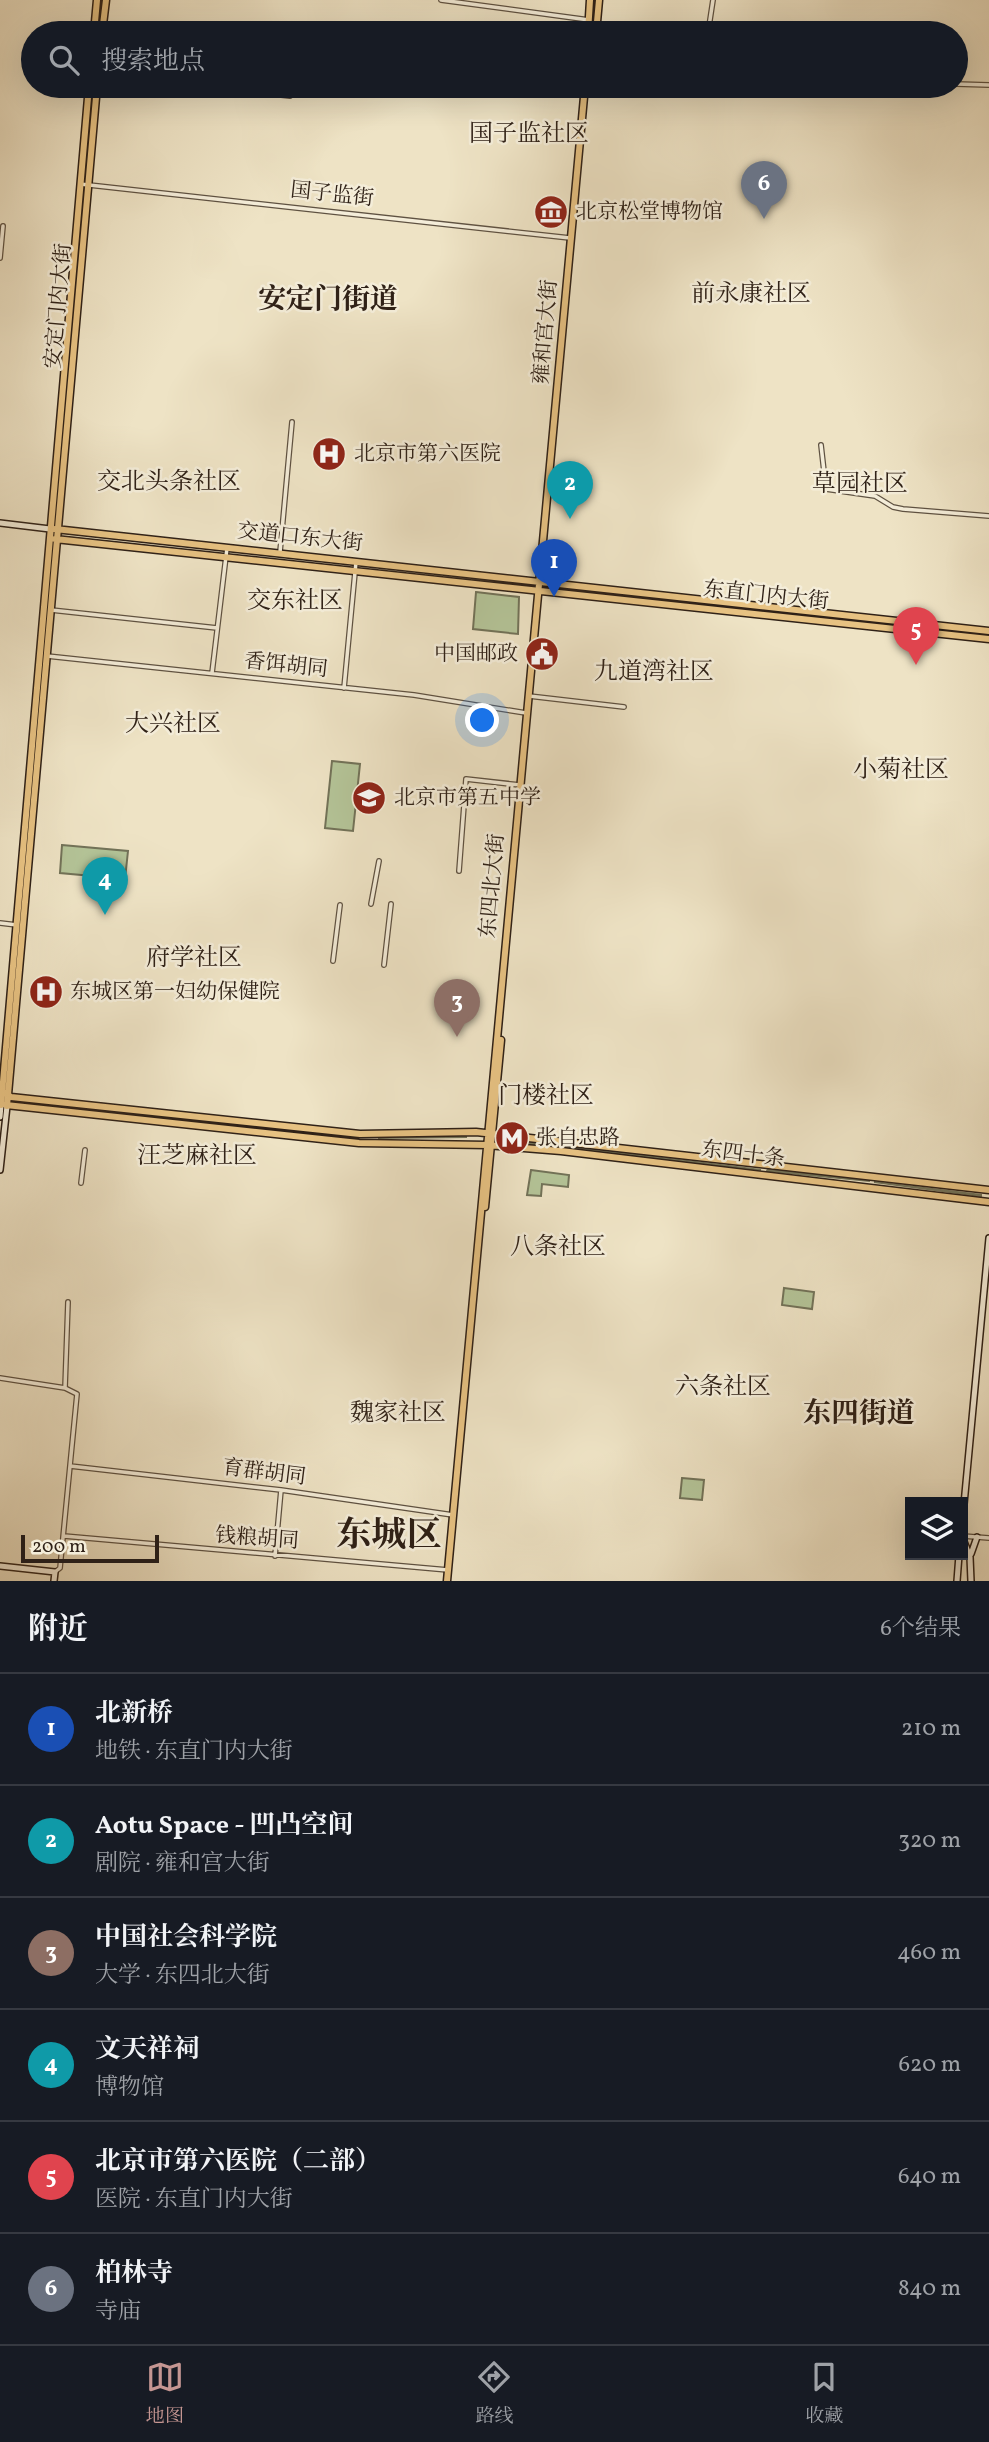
<!DOCTYPE html>
<html lang="zh">
<meta charset="utf-8">
<style>
:root{--surface:#171b24;--page:#20242c;--text:#f1f3f6;--muted:#9ea1a6;--line:#363941;--accent:#c59692}
body{margin:0;font-family:Vollkorn,"Noto Serif SC",serif;background:var(--page);color:var(--text)}
.controls{position:absolute;right:21px;bottom:21px;display:grid;overflow:hidden;border-radius:0px;box-shadow:0 7px 28px #0002}
.controls button{width:63px;height:63px;display:grid;place-items:center;padding:0;border:0;border-bottom:2px solid var(--line);background:var(--surface);color:var(--text);font:35px sans-serif}
.scale{position:absolute;left:21px;bottom:18px;width:138px;box-sizing:border-box;padding-left:7px;border:4px solid #2f2117;border-top:0;font-size:19px;line-height:24px;white-space:nowrap;color:#2f2117;-webkit-text-stroke:5px #f4edd9;paint-order:stroke}
.you{position:absolute;left:483px;top:721px;width:24px;height:24px;margin:-18px;border:5px solid #fff;border-radius:50%;background:#1a73e8;box-shadow:0 0 0 10px #1a73e833}
.badge{display:grid;place-items:center;width:46px;height:46px;border-radius:50%;background:var(--accent);color:#fff;font-size:23px;font-weight:700}
.pin{position:absolute;translate:-50% -58px;filter:drop-shadow(0 2px 4px #0008)}
.pin::after{content:'';position:absolute;top:37px;width:24px;height:21px;background:inherit;clip-path:polygon(0 0,100% 0,50% 100%)}
.list{margin:0;padding:0;list-style:none}
h2{display:flex;justify-content:space-between;align-items:center;height:91px;margin:0;padding:0 28px;font-size:30px}
h2 small{font-size:23px;font-weight:400;color:var(--muted)}
.list li{display:grid;grid-template-columns:46px 1fr auto;gap:21px;align-items:center;box-sizing:border-box;height:112px;padding:0 28px;border-top:2px solid var(--line)}
.list b{display:block;font-size:26px;white-space:nowrap}
.list p{margin:0;font-size:23px;white-space:nowrap;color:var(--muted)}
.list em{font-size:23px;font-style:normal;color:var(--muted)}
.icon{flex:none;width:38px;height:38px;fill:none;stroke:currentColor;stroke-width:2;stroke-linecap:round;stroke-linejoin:round}
.map{position:relative;flex:none;width:989px;height:1581px;overflow:hidden}
.search{position:absolute;background:var(--surface);box-shadow:0 7px 28px #0002;left:21px;right:21px;top:21px;height:77px;display:flex;align-items:center;gap:18px;box-sizing:border-box;padding:0 24px;border-radius:38px;color:var(--muted);font-size:26px}
.sheet{height:763px;background:var(--surface)}
nav{display:flex;justify-content:space-around;align-items:center;box-sizing:border-box;height:98px;border-top:2px solid var(--line);background:var(--surface);font-size:19px;color:var(--muted)}
nav a{display:grid;justify-items:center;gap:4px}
nav .on{color:var(--accent)}
.map>svg:first-child{display:block}
.green{fill:#b4c498;stroke:#727258;stroke-width:2}
.lines{fill:none;stroke-linecap:round;stroke-linejoin:round}
.street-casing{stroke:#5f5242;stroke-width:6}
.secondary-casing{stroke:#2f2117;stroke-width:8}
.primary-casing{stroke:#2f2117;stroke-width:9}
.street{stroke:#f4edd9;stroke-width:3.5}
.secondary{stroke:#f4edd9;stroke-width:5}
.primary{stroke:#e7c282;stroke-width:6}
.labels{text-anchor:middle;dominant-baseline:central;stroke-width:5;stroke-linejoin:round;paint-order:stroke}
.street-label{font-size:21px;fill:#2f2117;stroke:#f4edd9}
.poi-label{font-size:21px;fill:#2f2117;stroke:#f4edd9;text-anchor:start}
.quarter-label{font-size:24px;fill:#2f2117;stroke:#f4edd9}
.district-label{font-size:28px;font-weight:bold;fill:#2f2117;stroke:#f4edd9}
.town-label{font-size:35px;font-weight:bold;fill:#2f2117;stroke:#f4edd9}
</style>
<div class="map">
<svg width="989" height="1581" viewBox="0 0 989 1581">
<rect width="100%" height="100%" fill="#eee3c5"/>
<filter id="stains"><feTurbulence type="fractalNoise" baseFrequency=".00286" numOctaves="4"/><feColorMatrix values="0 0 0 0 .2 0 0 0 0 .09 0 0 0 0 .02 0 0 0 .5 -.17"/></filter>
<radialGradient id="worn" r=".72"><stop offset=".6" stop-color="#630" stop-opacity="0"/><stop offset="1" stop-color="#630" stop-opacity=".3"/></radialGradient>
<path class="green" d="M476,592L519,597L518,634L473,629Z
M332,761L360,764L353,831L325,828Z
M62,845L128,851L125,879L60,873Z
M441,1135L467,1137L379,1138V1137Z
M505,1139L761,1170L505,1141Z
M768,1169L870,1181L767,1171Z
M531,1170L569,1175L568,1187L542,1184L541,1196L527,1195Z
M874,1182L981,1195V1196Z
M784,1288L814,1292L812,1309L782,1305Z
M682,1478L704,1480L702,1500L680,1498Z"/>
<g class="lines">
<g class="street-casing">
<path id="street" d="M441,0L589,20
M708,33L713,0
M956,84L989,85
M199,86L290,96
M701,86L736,90
M80,184L570,238
M0,258L3,226
M821,445L826,489L875,496L893,507L903,509L989,516
M280,552L292,422
M51,610L217,628
M47,656L414,695L526,713
M212,673L227,548
M344,688L356,562
M529,696L624,707
M459,871L466,779L520,785
M371,904L379,861
M0,923L17,925
M333,961L340,905
M384,965L391,904
M81,1183L85,1150
M0,1378L65,1388L77,1394L60,1568L55,1572
M65,1388L68,1302
M70,1466L281,1490L453,1515
M64,1536L448,1570
M963,1536L989,1538
M275,1556L281,1490"/>
</g>
<g class="secondary-casing">
<path id="secondary" d="M0,523L50,529
M0,1117L1,1105
M0,1170L7,1106
M963,1515L989,1238
M963,1539L970,1557L971,1581
M971,1554L977,1537
M0,1566L55,1572L54,1581
M957,1581L959,1555"/>
</g>
<g class="primary-casing">
<path id="primary" d="M94,33L97,0
M102,33L106,0
M588,33L590,0
M596,33L599,0
M55,529L989,631
M55,539L989,639
M5,1093L11,1097L360,1134L476,1132L989,1190
M1,1105L89,86
M6,1105L359,1143L487,1145L561,1151L989,1202
M7,1106L97,86
M485,1207L501,1040
M447,1581L585,86"/>
</g>
<use href="#street" class="street"/>
<use href="#secondary" class="secondary"/>
<use href="#primary" class="primary"/>
</g>
<defs>
<g id="museum-disc" transform="scale(1.75)"><circle r="9.5" fill="#8f2418" stroke="#f4edd9"/><path d="M0-6L6-3V-2H-6V-3ZM-5-1h2V3h-2ZM-1-1h2V3h-2ZM3-1h2V3H3ZM-6 4H6V6H-6Z" fill="#fff"/></g>
<g id="hospital-disc" transform="scale(1.75)"><circle r="9.5" fill="#8f2418" stroke="#f4edd9"/><path d="M-5-5h3v3.5h4V-5h3V5h-3V1.5h-4V5h-3Z" fill="#fff"/></g>
<g id="civic-disc" transform="scale(1.75)"><circle r="9.5" fill="#8f2418" stroke="#f4edd9"/><path d="M-.6-6.5H3V-4.5H.6V-3L4-1V1h2V6H-6V1h2V-1L-.6-3ZM-1.2 2.5V6h2.4V2.5Z" fill="#fff"/></g>
<g id="school-disc" transform="scale(1.75)"><circle r="9.5" fill="#8f2418" stroke="#f4edd9"/><path d="M0-5L7-2L0 1L-7-2ZM-4 1L0 2.5L4 1V4Q0 6-4 4Z" fill="#fff"/></g>
<g id="metro-disc" transform="scale(1.75)"><circle r="9.5" fill="#8f2418" stroke="#f4edd9"/><path d="M-5.5 5V-5H-3L0 0L3-5H5.5V5H3V-.5L0 4L-3-.5V5Z" fill="#fff"/></g>
</defs>
<g fill-rule="evenodd">
<use href="#museum-disc" x="551" y="212"/>
<use href="#hospital-disc" x="329" y="454"/>
<use href="#civic-disc" x="542" y="654"/>
<use href="#school-disc" x="369" y="798"/>
<use href="#hospital-disc" x="46" y="992"/>
<use href="#metro-disc" x="512" y="1138"/>
</g>
<g class="labels">
<g class="street-label">
<text transform="translate(332 195) rotate(6)">国子监街</text>
<text transform="translate(59 306) rotate(-85)">安定门内大街</text>
<text transform="translate(546 332) rotate(-85)">雍和宫大街</text>
<text transform="translate(300 538) rotate(6)">交道口东大街</text>
<text transform="translate(766 596) rotate(6)">东直门内大街</text>
<text transform="translate(286 666) rotate(6)">香饵胡同</text>
<text transform="translate(493 886) rotate(-85)">东四北大街</text>
<text transform="translate(743 1155) rotate(7)">东四十条</text>
<text transform="translate(264 1473) rotate(7)">育群胡同</text>
<text transform="translate(257 1539) rotate(4)">钱粮胡同</text>
</g>
<g class="poi-label">
<text x="576" y="212">北京松堂博物馆</text>
<text x="354" y="454">北京市第六医院</text>
<text x="518" y="654" text-anchor="end">中国邮政</text>
<text x="394" y="798">北京市第五中学</text>
<text x="70" y="992">东城区第一妇幼保健院</text>
<text x="536" y="1138">张自忠路</text>
</g>
<g class="quarter-label">
<text x="529" y="135">国子监社区</text>
<text x="751" y="295">前永康社区</text>
<text x="169" y="483">交北头条社区</text>
<text x="860" y="485">草园社区</text>
<text x="295" y="602">交东社区</text>
<text x="654" y="673">九道湾社区</text>
<text x="173" y="725">大兴社区</text>
<text x="901" y="771">小菊社区</text>
<text x="194" y="959">府学社区</text>
<text x="546" y="1097">门楼社区</text>
<text x="197" y="1157">汪芝麻社区</text>
<text x="558" y="1248">八条社区</text>
<text x="723" y="1388">六条社区</text>
<text x="398" y="1414">魏家社区</text>
</g>
<g class="district-label">
<text x="328" y="300">安定门街道</text>
<text x="859" y="1414">东四街道</text>
</g>
<g class="town-label">
<text x="389" y="1537">东城区</text>
</g>
</g>
<rect width="100%" height="100%" filter="url(#stains)"/>
<rect width="100%" height="100%" fill="url(#worn)"/>
</svg>
<div class="controls">
<button><svg class="icon" aria-label="layers" viewBox="0 0 24 24"><path d="M12 4l9 5-9 5-9-5zM3 14l9 5 9-5"/></svg></button>
</div>
<div class="scale">200 m</div>
<div class="you"></div>
<div class="pin badge" style="left:554px;top:597px;background:#1a4fb4">1</div>
<div class="pin badge" style="left:570px;top:519px;background:#0f9aa8">2</div>
<div class="pin badge" style="left:457px;top:1037px;background:#8d6e63">3</div>
<div class="pin badge" style="left:105px;top:915px;background:#0f9aa8">4</div>
<div class="pin badge" style="left:916px;top:665px;background:#e0444e">5</div>
<div class="pin badge" style="left:764px;top:219px;background:#6b7280">6</div>
<div class="search"><svg class="icon" aria-label="search" viewBox="0 0 24 24"><circle cx="10" cy="10" r="6"/><path d="M15 15l6 6"/></svg>搜索地点</div>
</div>
<section class="sheet">
<h2>附近<small>6个结果</small></h2>
<ul class="list">
<li><span class="badge" style="background:#1a4fb4">1</span><div><b>北新桥</b><p>地铁 · 东直门内大街</p></div><em>210 m</em></li>
<li><span class="badge" style="background:#0f9aa8">2</span><div><b>Aotu Space - 凹凸空间</b><p>剧院 · 雍和宫大街</p></div><em>320 m</em></li>
<li><span class="badge" style="background:#8d6e63">3</span><div><b>中国社会科学院</b><p>大学 · 东四北大街</p></div><em>460 m</em></li>
<li><span class="badge" style="background:#0f9aa8">4</span><div><b>文天祥祠</b><p>博物馆</p></div><em>620 m</em></li>
<li><span class="badge" style="background:#e0444e">5</span><div><b>北京市第六医院（二部）</b><p>医院 · 东直门内大街</p></div><em>640 m</em></li>
<li><span class="badge" style="background:#6b7280">6</span><div><b>柏林寺</b><p>寺庙</p></div><em>840 m</em></li>
</ul>
</section>
<nav>
<a class="on"><svg class="icon" aria-label="map" viewBox="0 0 24 24"><path d="M3 6l6-2 6 2 6-2v14l-6 2-6-2-6 2zM9 4v14M15 6v14"/></svg>地图</a>
<a><svg class="icon" aria-label="directions" viewBox="0 0 24 24"><path d="M12 3l9 9-9 9-9-9zM9 14v-3h6M13 9l2 2-2 2"/></svg>路线</a>
<a><svg class="icon" aria-label="saved" viewBox="0 0 24 24"><path d="M7 4h10v16l-5-4-5 4z"/></svg>收藏</a>
</nav>
